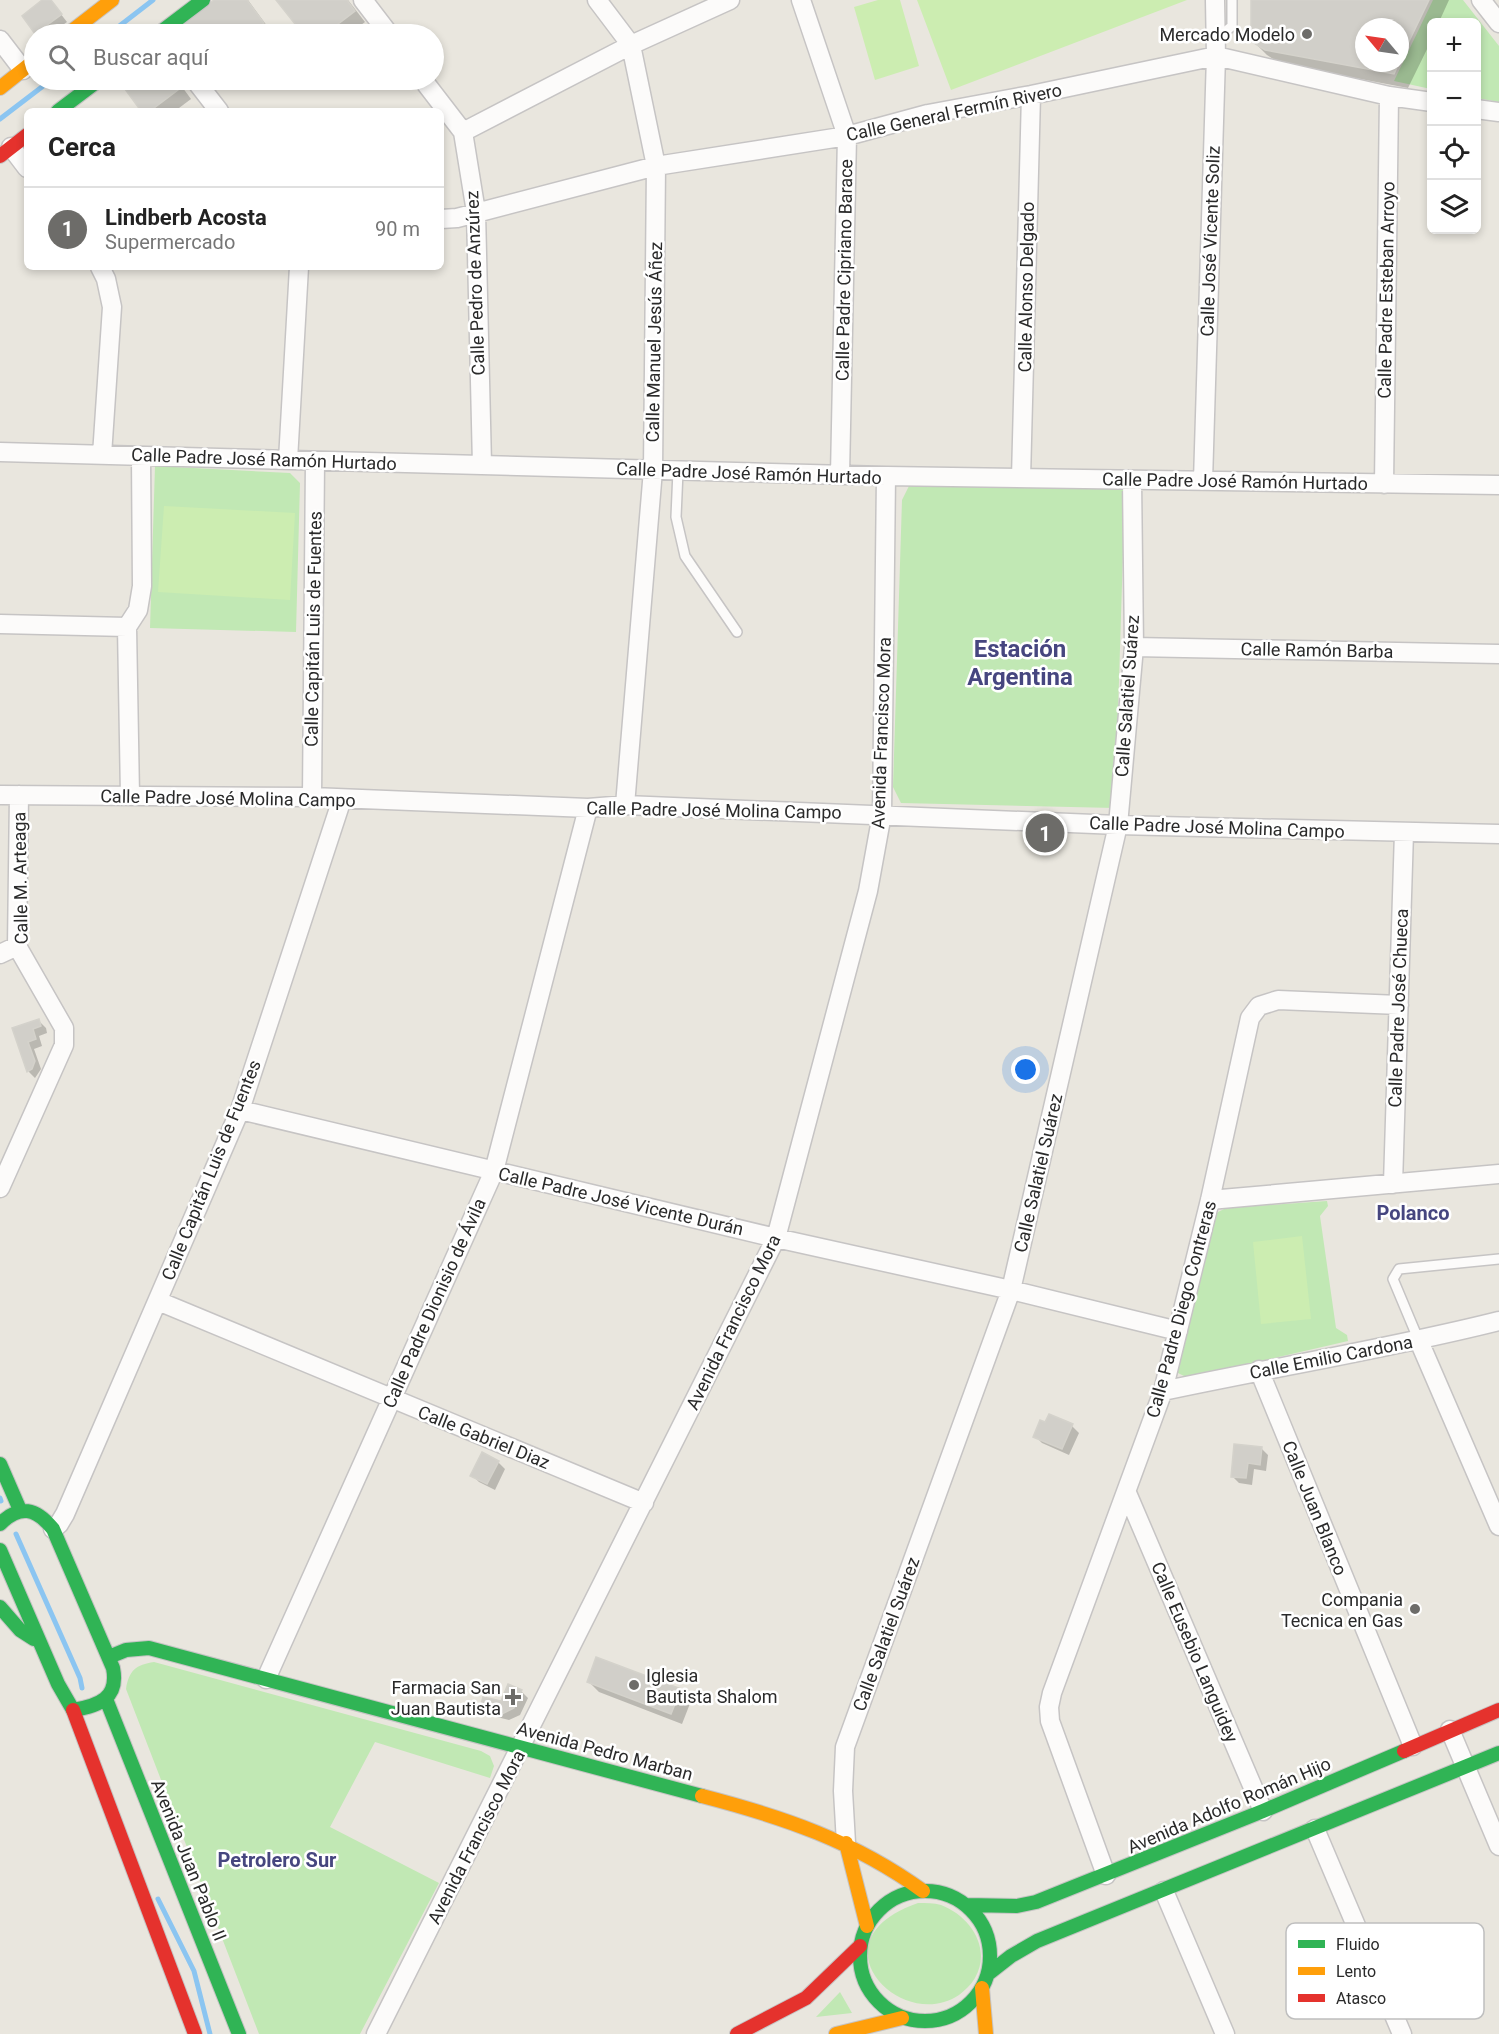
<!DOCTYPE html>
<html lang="es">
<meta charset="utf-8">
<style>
:root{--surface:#fff;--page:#f2f2f2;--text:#222;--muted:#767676;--line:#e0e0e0;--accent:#6d6c69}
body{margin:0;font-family:Roboto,sans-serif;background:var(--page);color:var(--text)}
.controls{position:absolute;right:18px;top:18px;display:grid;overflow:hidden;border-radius:9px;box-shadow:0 3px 9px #0003}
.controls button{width:54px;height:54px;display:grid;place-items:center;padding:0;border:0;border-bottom:2px solid var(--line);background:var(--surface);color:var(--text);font:30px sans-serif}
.compass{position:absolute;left:1355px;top:18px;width:54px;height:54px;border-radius:50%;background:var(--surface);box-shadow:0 3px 9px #0003;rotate:299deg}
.you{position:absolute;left:1026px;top:1070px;width:21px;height:21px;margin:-15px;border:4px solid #fff;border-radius:50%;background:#1a73e8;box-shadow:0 0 0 9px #1a73e833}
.badge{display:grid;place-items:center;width:39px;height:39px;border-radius:50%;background:var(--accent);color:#fff;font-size:20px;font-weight:700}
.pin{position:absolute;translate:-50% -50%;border:3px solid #fff;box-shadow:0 2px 6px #0006}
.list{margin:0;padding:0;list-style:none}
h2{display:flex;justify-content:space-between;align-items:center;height:78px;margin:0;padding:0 24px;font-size:26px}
h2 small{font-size:20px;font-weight:400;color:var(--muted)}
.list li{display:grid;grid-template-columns:39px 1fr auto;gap:18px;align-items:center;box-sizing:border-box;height:84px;padding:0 24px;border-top:2px solid var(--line)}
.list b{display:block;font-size:22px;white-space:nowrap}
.list p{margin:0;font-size:20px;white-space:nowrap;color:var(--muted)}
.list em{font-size:20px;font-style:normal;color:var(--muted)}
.icon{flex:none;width:33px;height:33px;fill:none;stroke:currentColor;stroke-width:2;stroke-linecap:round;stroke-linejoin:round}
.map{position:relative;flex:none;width:1499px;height:2034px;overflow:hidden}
.search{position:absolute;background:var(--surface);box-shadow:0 3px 9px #0003;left:24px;top:24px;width:420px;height:66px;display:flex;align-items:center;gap:15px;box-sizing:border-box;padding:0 21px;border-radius:33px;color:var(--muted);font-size:22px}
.panel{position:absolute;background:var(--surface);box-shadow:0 3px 9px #0003;left:24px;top:108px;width:420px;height:162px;border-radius:9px}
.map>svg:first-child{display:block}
.green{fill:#c1e8b4}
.pitch{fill:#ccedb1}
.shadow{fill:#0003;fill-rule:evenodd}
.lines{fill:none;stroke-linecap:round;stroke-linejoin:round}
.stream{stroke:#8bc5f1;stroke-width:5}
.building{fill:#d1cfc9;stroke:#d4d2cb;stroke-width:1.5}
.lane-casing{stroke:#c6c4c4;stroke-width:12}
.street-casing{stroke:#c6c4c4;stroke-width:21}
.fast-casing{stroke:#c6c4c4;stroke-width:16}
.slow-casing{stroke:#c6c4c4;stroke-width:16}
.jam-casing{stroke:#c6c4c4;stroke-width:16}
.lane{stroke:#fcfbfa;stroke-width:9}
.street{stroke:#fcfbfa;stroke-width:18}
.fast{stroke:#30b455;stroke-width:14}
.slow{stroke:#ff9f0a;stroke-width:14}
.jam{stroke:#e5322d;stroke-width:14}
.poi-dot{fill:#6d6c69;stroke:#fff;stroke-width:2}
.labels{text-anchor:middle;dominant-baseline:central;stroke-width:5;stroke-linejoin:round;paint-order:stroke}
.poi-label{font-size:18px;fill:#2a2a2a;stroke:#fff;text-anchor:end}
.street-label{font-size:18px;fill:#2a2a2a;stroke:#fff}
.neighbourhood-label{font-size:20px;font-weight:bold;fill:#46467f;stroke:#fff}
.district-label{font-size:24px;font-weight:bold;fill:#46467f;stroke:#fff}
.key{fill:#fff;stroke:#bfbfbf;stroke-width:1.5}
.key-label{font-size:16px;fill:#2a2a2a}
</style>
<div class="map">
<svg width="1499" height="2034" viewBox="0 0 1499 2034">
<rect width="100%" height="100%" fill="#e9e6de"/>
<path class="green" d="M1433,0H1463L1499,46V102L1477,98L1476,22H1432L1431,89L1394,81Z
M155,466L290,473L300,483L296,632L150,628Z
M911,482L1125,488L1115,808L901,803L893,787L902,500Z
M1327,1201L1328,1206L1320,1216L1336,1328L1347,1335L1348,1341L1188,1378L1178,1373L1175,1367L1212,1218L1218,1212L1226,1208Z
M154,1662L481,1751L490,1756L494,1766L490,1778L375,1742L330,1827L439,1883L360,2034H259L126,1689C129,1670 136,1665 154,1662Z
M918,1903C926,1903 934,1903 941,1905C970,1916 992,1948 975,1978C971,1985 965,1990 959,1995C901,2034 810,1940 918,1903Z
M840,1992L852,2013L816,2017Z"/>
<path class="pitch" d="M878,0H900L919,66L875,80L854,7Z
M917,0H1187L951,90Z
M164,506L295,513L290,600L158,592Z
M1302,1236L1311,1319L1261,1324L1253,1242Z"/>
<path class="shadow" d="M45,0H50L67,22L50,34H38L24,16Z
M216,0H248L273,34H185V23Z
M278,0H348L365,22L349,34H305Z
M1253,0H1449L1439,22H1432V39L1408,88L1281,64L1267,55L1252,40ZM1364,27H1400V63H1364Z
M124,80H177L191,99L175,111H143L121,82Z
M39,1021L46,1028L47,1033L39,1036L42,1046L34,1049L41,1069L35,1078L29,1072L14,1029Z
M1072,1426L1079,1433L1069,1455L1042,1443L1035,1436Z
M1261,1448L1268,1455L1266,1471L1254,1469L1252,1485L1239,1483L1232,1476Z
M498,1462L505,1469L495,1490L479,1482L472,1475Z
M588,1681L680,1690L691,1701L682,1724L599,1692Z
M521,1691L528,1698L520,1715L509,1720L489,1715L482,1708L502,1703Z"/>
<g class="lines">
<path class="stream" d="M109,34L153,0
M0,119L51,80
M0,1498L1,1501
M16,1534L80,1678L82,1688
M158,1899L194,1971L210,2034"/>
</g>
<path class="building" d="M42,0H51L62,14L35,34L22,16Z
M214,0H247L264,23L249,34H183L184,22Z
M276,0H347L355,11L325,34H303Z
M1251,0H1429L1400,60V27H1364V63H1399L1394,74L1265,50L1251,41Z
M122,80H176L182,87L150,111H141L119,81Z
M39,1019L41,1026L33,1029L36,1039L28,1042L35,1061L32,1069L27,1072L12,1028Z
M1049,1414L1073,1424L1062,1449L1033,1437L1040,1420L1045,1422Z
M1234,1444L1262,1447L1260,1465L1248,1463L1246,1478L1231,1477Z
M482,1452L499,1461L487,1484L470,1476Z
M596,1657L681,1689L671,1714L587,1682Z
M508,1684L522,1690L514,1708L502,1714L480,1708L483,1697L501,1701Z"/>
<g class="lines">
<g class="lane-casing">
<path id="lane" d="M1216,39L1232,26V0
M678,471L676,517L685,556L737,632
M1419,1341L1393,1279L1399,1269L1499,1259"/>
</g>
<g class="street-casing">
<path id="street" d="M363,0L389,34
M597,0L631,45L656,166L653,470L625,805
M801,0L847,136L840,475
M1481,0L1499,23
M0,40L23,70
M195,80L219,111
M423,80L463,132L476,212L482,465
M1476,109L1499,112
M463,132L631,45L730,0
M11,147L27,168
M441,219L457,218L656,166L847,136L928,114L1031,95L1216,56L1389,96L1432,102
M100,267L106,279L112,307L102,455
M0,452L886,476L1499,485
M288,460L299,267
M1021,478L1031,95
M1203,481L1216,56L1215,0
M1384,484L1389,96
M0,624L127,627
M1134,647L1499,654
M0,795L312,797L588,808L625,805L1118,825L1499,834
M130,796L127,627L138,610L142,586L141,456
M312,797L315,461
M0,954L17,946
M240,1110L776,1238L1011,1290L1178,1331
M1393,1184L1404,832
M0,1188L64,1045V1028L17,946L19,795
M1210,1200L1499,1174
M158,1301L644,1503
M1419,1341L1499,1526
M1259,1370L1413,1746
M1163,1391C1275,1367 1388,1349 1499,1321
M1127,1493L1263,1811
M53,1529L59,1524L65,1514L240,1110L342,799
M266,1679L494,1171L588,808
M1450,1730L1499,1846
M1315,1829L1402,2034
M846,1843L843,1791L845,1747L1011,1290L1118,825L1134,647L1132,480
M1106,1875L1050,1721L1049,1707L1052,1693L1163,1391L1210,1200L1250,1018L1259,1006L1278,1000L1399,1005
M1164,1891L1225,2034
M376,2034L776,1238L868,891L882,814L886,476"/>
</g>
<g class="fast-casing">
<path id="fast" d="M158,34L203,0
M58,111L99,80
M0,1464L20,1510
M0,1524C20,1504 36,1508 53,1529L113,1668C119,1698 99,1706 73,1710L58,1684L0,1550
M0,1607L20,1630L34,1639
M109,1657L126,1650L149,1648L702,1796
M106,1699L239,2034
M860 1956a65 65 0 1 1 130 0a65 65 0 1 1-130 0Z
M966,1905L1017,1906L1036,1902L1263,1811L1404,1751
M988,1974L1011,1956L1037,1941L1499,1753"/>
</g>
<g class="slow-casing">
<path id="slow" d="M68,34L112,0
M0,88L34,61
M702,1796C783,1817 854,1841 923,1891
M846,1843L867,1926
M982,1988L986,2034
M836,2034L902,2018"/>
</g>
<g class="jam-casing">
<path id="jam" d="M0,156L27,135
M73,1710L195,2034
M1404,1751L1499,1710
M737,2034L806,1998L860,1946"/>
</g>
<use href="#lane" class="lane"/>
<use href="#street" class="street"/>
<use href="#fast" class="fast"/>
<use href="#slow" class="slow"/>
<use href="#jam" class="jam"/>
</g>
<g class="poi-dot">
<circle cx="1307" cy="34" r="6"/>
<circle cx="1415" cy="1609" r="6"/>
<circle cx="634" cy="1685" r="6"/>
<path d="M510 1688h6v6h6v6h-6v6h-6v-6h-6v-6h6z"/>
</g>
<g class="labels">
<g class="poi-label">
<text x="1295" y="34">Mercado Modelo</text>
<text x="1403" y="1599">Compania<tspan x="1403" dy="21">Tecnica en Gas</tspan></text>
<text x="646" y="1675" text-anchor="start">Iglesia<tspan x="646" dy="21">Bautista Shalom</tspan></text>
<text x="501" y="1687">Farmacia San<tspan x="501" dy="21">Juan Bautista</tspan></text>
</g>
<g class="street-label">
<text transform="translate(954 112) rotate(-12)">Calle General Fermín Rivero</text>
<text transform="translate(1210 241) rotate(-88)">Calle José Vicente Soliz</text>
<text transform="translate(844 270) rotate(-89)">Calle Padre Cipriano Barace</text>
<text transform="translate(475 283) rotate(-92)">Calle Pedro de Anzúrez</text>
<text transform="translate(1026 287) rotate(-89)">Calle Alonso Delgado</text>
<text transform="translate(1386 290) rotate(-89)">Calle Padre Esteban Arroyo</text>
<text transform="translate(654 342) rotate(-89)">Calle Manuel Jesús Áñez</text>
<text transform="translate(264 459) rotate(2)">Calle Padre José Ramón Hurtado</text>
<text transform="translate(749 473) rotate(2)">Calle Padre José Ramón Hurtado</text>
<text transform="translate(1235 481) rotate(1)">Calle Padre José Ramón Hurtado</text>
<text transform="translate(313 629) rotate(-89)">Calle Capitán Luis de Fuentes</text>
<text transform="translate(1317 650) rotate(1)">Calle Ramón Barba</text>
<text transform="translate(1127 696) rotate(-86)">Calle Salatiel Suárez</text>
<text transform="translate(881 733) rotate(-88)">Avenida Francisco Mora</text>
<text transform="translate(228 798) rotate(1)">Calle Padre José Molina Campo</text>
<text transform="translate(714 810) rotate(1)">Calle Padre José Molina Campo</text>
<text transform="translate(1217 827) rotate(2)">Calle Padre José Molina Campo</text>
<text transform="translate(20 878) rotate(-91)">Calle M. Arteaga</text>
<text transform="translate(1398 1008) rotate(-88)">Calle Padre José Chueca</text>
<text transform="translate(211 1170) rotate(-68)">Calle Capitán Luis de Fuentes</text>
<text transform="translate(1038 1173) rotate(-77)">Calle Salatiel Suárez</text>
<text transform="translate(621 1201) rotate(13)">Calle Padre José Vicente Durán</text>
<text transform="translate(434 1303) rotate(-66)">Calle Padre Dionisio de Ávila</text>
<text transform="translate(1181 1309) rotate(-75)">Calle Padre Diego Contreras</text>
<text transform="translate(733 1322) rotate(-64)">Avenida Francisco Mora</text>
<text transform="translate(1331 1357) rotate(-11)">Calle Emilio Cardona</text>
<text transform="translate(484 1437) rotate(22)">Calle Gabriel Diaz</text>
<text transform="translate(1315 1508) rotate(68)">Calle Juan Blanco</text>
<text transform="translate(886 1634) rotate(-70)">Calle Salatiel Suárez</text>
<text transform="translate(1195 1652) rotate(67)">Calle Eusebio Languidey</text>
<text transform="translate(605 1751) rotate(15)">Avenida Pedro Marban</text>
<text transform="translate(1229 1805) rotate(-23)">Avenida Adolfo Román Hijo</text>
<text transform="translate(476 1837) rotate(-63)">Avenida Francisco Mora</text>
<text transform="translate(189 1860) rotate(68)">Avenida Juan Pablo II</text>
</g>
<g class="neighbourhood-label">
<text x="1413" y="1213">Polanco</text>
<text x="277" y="1860">Petrolero Sur</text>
</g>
<g class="district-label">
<text x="1020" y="649">Estación<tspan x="1020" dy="28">Argentina</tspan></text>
</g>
</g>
<rect x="1286" y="1923" width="198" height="96" rx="9" class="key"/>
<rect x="1298" y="1940" width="27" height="8" fill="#30b455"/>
<rect x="1298" y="1967" width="27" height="8" fill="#ff9f0a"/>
<rect x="1298" y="1994" width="27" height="8" fill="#e5322d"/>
<g class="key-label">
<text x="1336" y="1950">Fluido</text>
<text x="1336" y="1977">Lento</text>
<text x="1336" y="2004">Atasco</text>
</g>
</svg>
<div class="controls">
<button>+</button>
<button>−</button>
<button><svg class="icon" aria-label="locate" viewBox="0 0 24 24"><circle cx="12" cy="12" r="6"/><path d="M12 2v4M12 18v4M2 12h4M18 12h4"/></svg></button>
<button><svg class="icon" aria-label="layers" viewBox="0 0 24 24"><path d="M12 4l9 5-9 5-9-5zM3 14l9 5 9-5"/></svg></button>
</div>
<svg class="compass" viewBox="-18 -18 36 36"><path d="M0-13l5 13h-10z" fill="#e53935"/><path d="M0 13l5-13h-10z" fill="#767676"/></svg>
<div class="you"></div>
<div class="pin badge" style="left:1045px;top:833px">1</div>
<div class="search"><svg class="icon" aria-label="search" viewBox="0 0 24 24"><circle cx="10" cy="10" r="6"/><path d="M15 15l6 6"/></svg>Buscar aquí</div>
<section class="panel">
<h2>Cerca<small></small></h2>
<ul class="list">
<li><span class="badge">1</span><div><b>Lindberb Acosta</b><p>Supermercado</p></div><em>90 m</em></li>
</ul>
</section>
</div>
